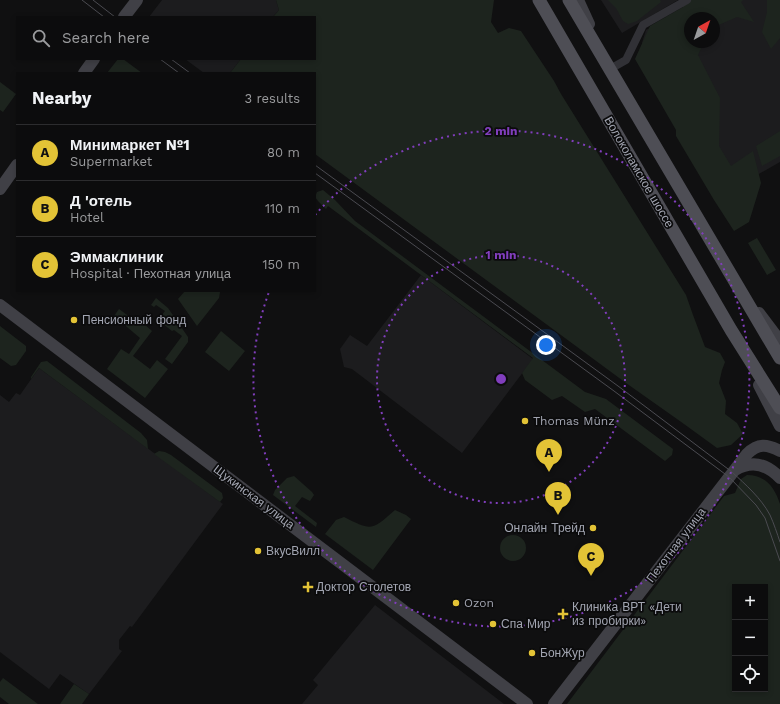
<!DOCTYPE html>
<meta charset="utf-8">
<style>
:root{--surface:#0c0c0d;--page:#151516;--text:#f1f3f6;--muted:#9a9b9d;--line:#2c2c2e;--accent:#e3c336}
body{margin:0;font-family:"Work Sans",sans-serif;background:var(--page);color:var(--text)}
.controls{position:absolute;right:12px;bottom:12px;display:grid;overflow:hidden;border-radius:0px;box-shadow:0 2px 6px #0003}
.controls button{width:36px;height:36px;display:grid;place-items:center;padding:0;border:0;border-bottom:1px solid var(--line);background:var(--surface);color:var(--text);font:20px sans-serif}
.compass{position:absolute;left:684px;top:12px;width:36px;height:36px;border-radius:50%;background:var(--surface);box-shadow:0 2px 6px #0003;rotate:40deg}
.you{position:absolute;left:546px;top:345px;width:14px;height:14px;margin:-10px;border:3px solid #fff;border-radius:50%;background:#1a73e8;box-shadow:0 0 0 6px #1a73e833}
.badge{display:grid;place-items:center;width:26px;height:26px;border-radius:50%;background:var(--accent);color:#111;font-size:13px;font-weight:700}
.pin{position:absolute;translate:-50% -33px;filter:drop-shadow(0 1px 2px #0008)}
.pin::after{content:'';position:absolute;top:21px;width:14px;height:12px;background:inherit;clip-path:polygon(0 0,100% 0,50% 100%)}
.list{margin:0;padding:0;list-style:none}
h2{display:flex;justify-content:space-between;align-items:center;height:52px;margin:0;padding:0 16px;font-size:17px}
h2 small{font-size:13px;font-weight:400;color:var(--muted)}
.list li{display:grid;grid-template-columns:26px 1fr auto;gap:12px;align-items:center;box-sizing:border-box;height:56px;padding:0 16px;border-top:1px solid var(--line)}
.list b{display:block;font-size:15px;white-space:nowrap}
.list p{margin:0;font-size:13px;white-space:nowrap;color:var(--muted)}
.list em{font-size:13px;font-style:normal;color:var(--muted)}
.icon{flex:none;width:22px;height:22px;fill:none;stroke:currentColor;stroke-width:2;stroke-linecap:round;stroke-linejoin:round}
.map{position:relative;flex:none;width:780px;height:704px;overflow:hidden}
.search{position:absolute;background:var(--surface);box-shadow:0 2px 6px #0003;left:16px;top:16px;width:300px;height:44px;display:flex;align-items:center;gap:10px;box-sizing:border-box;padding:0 14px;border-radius:0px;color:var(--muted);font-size:15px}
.panel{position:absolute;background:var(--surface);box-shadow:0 2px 6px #0003;left:16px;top:72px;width:300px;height:220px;border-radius:0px}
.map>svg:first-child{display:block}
.built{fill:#1c1c1e;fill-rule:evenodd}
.green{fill:#1d241e;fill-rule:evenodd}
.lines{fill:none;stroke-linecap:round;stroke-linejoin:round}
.minor{stroke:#313136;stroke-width:8}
.secondary{stroke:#404046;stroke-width:12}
.primary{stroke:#4e4e55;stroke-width:13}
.tram{stroke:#4b4b51;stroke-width:1}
.ring{fill:none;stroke:#813ebd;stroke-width:2;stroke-dasharray:2 4}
.poi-dot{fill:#e3c336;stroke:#0b0b0c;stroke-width:1.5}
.labels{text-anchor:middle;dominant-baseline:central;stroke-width:3.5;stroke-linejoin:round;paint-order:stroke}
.street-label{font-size:12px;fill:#a2a5b1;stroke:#0b0b0c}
.poi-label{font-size:12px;fill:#a2a5b1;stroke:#0b0b0c;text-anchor:start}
.centre{fill:#813ebd;stroke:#0b0b0c;stroke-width:2}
.ring-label{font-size:12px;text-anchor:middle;font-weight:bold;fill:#813ebd;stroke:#0b0b0c;stroke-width:3.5;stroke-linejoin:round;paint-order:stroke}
</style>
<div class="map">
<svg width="780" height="704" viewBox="0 0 780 704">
<rect width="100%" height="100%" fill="#101011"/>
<path class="built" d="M162,0H276L279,10L273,17H149Z
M601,0H678L622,33Z
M700,0H777L780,6V162L725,193L642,43L646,30ZM690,18H714V42H690Z
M185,59H241L230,73H204Z
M421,275L533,359L462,453L352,369L344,367L340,349L350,335L367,346Z
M39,368L223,504L132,627L130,626L119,640V649L122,651L89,694L60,674L49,689L0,652V395L9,402L16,393L20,395Z
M375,605L388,615L504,704H302L318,685L313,680Z"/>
<path class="green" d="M276,0H494L491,22L498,33L509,28L521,31L554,81L561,94L686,295L693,315L705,347L720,353L725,362L722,370L719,383L726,401L725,414L737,423L743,434L731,445L717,448L684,424L626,383L315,154V73H230L241,59H315V17H273L279,10Z
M608,0H660L661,2L637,21L628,24L623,21L616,8Z
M681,0H743L741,2L754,22L737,17L714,27V18H690V42H704L698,55L720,98L719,146L731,166L753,151L761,183L749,222L734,231L714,200L676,136V130L635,59L650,26L683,7Z
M767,0H780V38L771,49L762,32L767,12Z
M118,59H123L142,73H107Z
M0,82L16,94L3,112L0,110Z
M780,131V156L762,166L756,146Z
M323,190L335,200L355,221L585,392L606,399L673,449L672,455L665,461L595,409L585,412L562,396L552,400L525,380L522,373L533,358L328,206L326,209L318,201L315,197L317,192Z
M757,238L776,270L767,275L748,243Z
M185,291H218L220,292L219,298L197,326L178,299Z
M156,298L168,308L188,337V342L172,364L165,359L182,336L174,330L172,331L158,320L165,311L156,305L154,307L151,305Z
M119,309L142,326L144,324L152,331L133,356L150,369L157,360L168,369L145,398L107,369L121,349L129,354L140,338L114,316Z
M0,326L26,346V351L16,365L11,366L0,358Z
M221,331L245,351L229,371L205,352Z
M47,361L141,433L147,440L148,449L39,368L31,379V377L41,362Z
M159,451L165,452L171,455L222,493L223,498L220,502L154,454Z
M747,475C766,475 775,488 780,504V704H567L724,496L735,493L741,479ZM735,587H765V689H735Z
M294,476L312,492L314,495L310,501L302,497L295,506L317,523L316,527L273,495L275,490L287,478Z
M395,510L406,515L411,519L373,570L325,534L336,520L344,517C372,531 371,531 395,510Z
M500 548a13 13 0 1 1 26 0a13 13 0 1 1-26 0Z
M3,678L38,704H9L0,697V682Z
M74,684L89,694L82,704H60Z"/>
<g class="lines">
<path class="minor" d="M610,69L626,60L643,25L687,0"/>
<path class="secondary" d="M578,0L589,24
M124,17L137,0
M84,73L94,59
M0,189L17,165
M0,305L527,704
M759,313L780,341
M759,385L780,426
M735,470C752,460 767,464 780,478
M554,704L747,454C758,443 767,444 780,451"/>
<path class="primary" d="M539,0L731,330L780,408
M569,0L780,358"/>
<path class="tram" d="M82,0L104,17
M93,0L115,17
M160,59L179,73
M171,59L190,73
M315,165L618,386L732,472C746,485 761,498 770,515C774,524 777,533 780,542
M315,173L614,391L729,477L756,505L765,518L780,561"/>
</g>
<g class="ring">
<circle cx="501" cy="379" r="124"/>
<path d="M315 215A248 248 0 1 1 269 292"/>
</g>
<g class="poi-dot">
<circle cx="74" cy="320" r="4"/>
<circle cx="525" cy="421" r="4"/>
<circle cx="593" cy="528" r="4"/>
<circle cx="258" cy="551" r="4"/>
<path d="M306 581h4v4h4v4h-4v4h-4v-4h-4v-4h4z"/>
<circle cx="456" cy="603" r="4"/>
<path d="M561 608h4v4h4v4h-4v4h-4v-4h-4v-4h4z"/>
<circle cx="493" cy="624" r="4"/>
<circle cx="532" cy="653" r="4"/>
</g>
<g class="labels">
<g class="street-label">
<text transform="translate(639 172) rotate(60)">Волоколамское шоссе</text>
<text transform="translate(254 497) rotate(37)">Щукинская улица</text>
<text transform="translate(676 545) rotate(-53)">Пехотная улица</text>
</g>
<g class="poi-label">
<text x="82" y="320">Пенсионный фонд</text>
<text x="533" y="421">Thomas Münz</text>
<text x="585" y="528" text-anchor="end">Онлайн Трейд</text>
<text x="266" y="551">ВкусВилл</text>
<text x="316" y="587">Доктор Столетов</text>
<text x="464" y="603">Ozon</text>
<text x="572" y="607">Клиника ВРТ «Дети<tspan x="572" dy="14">из пробирки»</tspan></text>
<text x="501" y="624">Спа Мир</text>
<text x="540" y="653">БонЖур</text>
</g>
</g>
<circle cx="501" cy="379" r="6" class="centre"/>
<g class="ring-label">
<text x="501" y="135">2 min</text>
<text x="501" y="259">1 min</text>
</g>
</svg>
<div class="controls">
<button>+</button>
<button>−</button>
<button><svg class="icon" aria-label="locate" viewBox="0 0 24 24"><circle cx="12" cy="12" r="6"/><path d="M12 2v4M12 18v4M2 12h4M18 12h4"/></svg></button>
</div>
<svg class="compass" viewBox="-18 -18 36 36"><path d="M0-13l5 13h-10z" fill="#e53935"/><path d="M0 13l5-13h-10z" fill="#9a9b9d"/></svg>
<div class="you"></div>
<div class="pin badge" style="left:549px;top:472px">A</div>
<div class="pin badge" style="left:558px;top:515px">B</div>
<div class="pin badge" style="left:591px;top:576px">C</div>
<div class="search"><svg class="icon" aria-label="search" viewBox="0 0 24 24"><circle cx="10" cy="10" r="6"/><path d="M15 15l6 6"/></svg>Search here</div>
<section class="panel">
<h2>Nearby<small>3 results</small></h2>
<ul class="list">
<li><span class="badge">A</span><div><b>Минимаркет №1</b><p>Supermarket</p></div><em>80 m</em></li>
<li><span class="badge">B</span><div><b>Д 'отель</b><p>Hotel</p></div><em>110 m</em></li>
<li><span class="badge">C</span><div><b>Эммаклиник</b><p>Hospital · Пехотная улица</p></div><em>150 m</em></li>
</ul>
</section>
</div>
